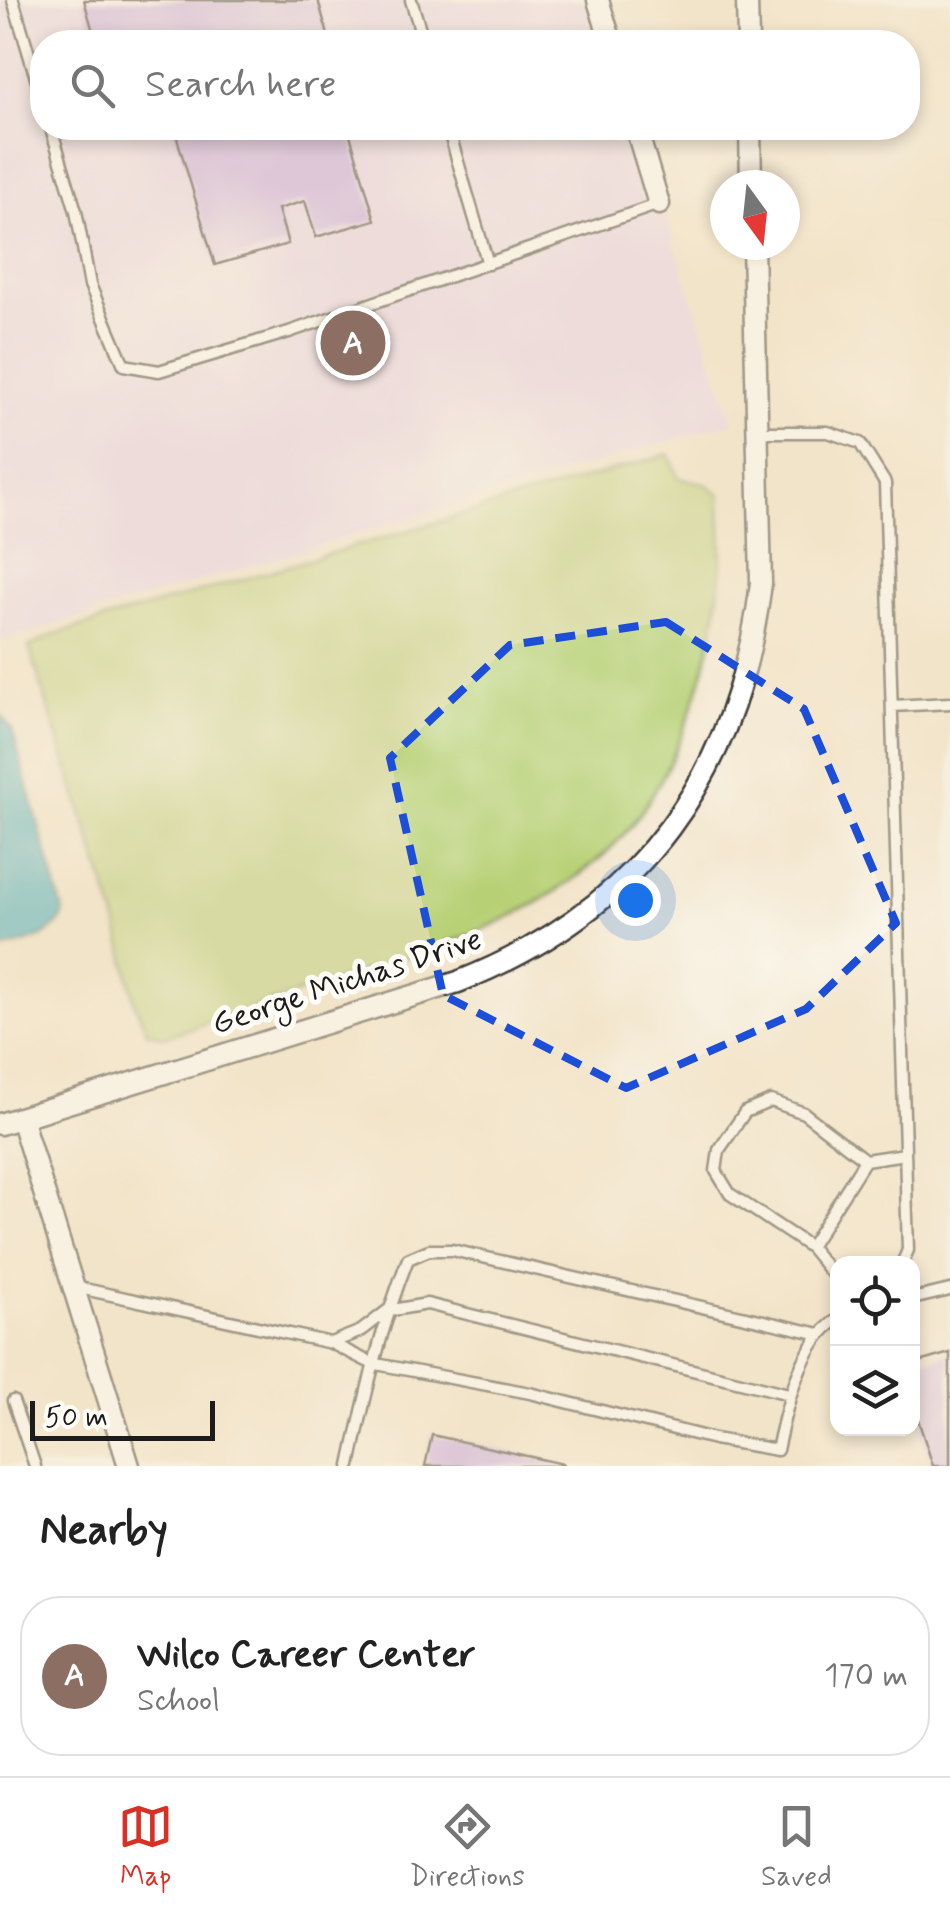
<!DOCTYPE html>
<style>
:root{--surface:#fff;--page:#f6f6f6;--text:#222;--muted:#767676;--line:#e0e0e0;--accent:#d93025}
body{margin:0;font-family:Mynerve,sans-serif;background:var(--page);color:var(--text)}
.controls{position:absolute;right:30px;bottom:30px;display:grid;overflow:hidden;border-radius:20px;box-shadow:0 5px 15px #0003}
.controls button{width:90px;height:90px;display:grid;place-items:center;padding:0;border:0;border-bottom:2px solid var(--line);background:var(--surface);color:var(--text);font:50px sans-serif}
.compass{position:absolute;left:710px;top:170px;width:90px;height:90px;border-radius:50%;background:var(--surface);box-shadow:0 5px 15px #0003;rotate:165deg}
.scale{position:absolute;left:30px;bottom:25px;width:185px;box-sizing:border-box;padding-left:10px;border:5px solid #1c1c1c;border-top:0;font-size:28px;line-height:35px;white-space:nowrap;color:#1c1c1c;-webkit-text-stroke:8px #fdfcf7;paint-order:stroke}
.you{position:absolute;left:635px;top:900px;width:35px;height:35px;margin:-25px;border:8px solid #fff;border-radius:50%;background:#1a73e8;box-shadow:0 0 0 15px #1a73e833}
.badge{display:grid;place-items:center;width:65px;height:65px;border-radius:50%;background:var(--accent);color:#fff;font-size:32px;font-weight:700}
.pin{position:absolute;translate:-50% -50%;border:5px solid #fff;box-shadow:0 2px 10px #0006}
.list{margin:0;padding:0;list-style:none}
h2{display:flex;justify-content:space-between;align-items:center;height:130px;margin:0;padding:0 40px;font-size:42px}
h2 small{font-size:32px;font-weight:400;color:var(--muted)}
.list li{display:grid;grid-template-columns:65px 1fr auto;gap:30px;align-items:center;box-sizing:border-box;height:160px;margin:0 20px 20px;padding:0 20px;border:2px solid var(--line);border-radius:40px}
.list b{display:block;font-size:38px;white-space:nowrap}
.list p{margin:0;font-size:32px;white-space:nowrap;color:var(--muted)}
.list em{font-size:32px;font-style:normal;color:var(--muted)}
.icon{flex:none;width:55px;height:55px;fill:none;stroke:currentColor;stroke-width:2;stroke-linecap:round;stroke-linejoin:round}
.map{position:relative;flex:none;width:950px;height:1466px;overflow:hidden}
.search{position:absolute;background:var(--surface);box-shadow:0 5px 15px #0003;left:30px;right:30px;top:30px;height:110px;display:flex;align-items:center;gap:25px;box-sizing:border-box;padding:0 35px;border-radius:40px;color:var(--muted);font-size:38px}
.sheet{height:310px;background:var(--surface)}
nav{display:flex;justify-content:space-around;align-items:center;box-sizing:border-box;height:140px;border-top:2px solid var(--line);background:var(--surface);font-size:28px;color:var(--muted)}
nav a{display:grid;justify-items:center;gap:5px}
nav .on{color:var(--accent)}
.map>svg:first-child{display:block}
.built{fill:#e6d2f0}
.green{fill:#b7d075;stroke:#6a7648;stroke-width:2.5}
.water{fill:#3daabc;stroke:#2c636c;stroke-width:2.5}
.building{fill:#c5a5e9}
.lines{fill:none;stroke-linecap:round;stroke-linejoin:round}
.service-casing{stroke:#3c3a36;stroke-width:15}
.minor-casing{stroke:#3c3a36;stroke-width:25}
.service{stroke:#fff;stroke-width:10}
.minor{stroke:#fff;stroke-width:20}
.marked{fill:none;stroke:#1d4ed8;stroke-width:8;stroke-dasharray:20 12;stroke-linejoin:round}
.labels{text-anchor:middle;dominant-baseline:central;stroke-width:10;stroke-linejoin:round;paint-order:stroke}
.street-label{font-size:32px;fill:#1c1c1c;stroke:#fdfcf7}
</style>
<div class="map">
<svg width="950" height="1466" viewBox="0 0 950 1466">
<rect width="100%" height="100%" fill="#fdfcf7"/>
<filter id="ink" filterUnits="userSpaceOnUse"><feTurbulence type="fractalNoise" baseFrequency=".01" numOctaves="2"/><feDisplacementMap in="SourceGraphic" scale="20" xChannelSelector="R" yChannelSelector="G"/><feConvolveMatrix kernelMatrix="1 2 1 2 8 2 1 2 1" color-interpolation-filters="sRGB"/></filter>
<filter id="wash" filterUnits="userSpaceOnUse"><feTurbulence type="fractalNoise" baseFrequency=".0048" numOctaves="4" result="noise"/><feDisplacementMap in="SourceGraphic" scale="40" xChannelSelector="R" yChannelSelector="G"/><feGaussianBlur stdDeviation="2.25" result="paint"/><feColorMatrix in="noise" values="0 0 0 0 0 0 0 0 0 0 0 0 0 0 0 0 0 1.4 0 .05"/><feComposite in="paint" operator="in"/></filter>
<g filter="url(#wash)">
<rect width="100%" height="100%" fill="#f2e4c9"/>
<path class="built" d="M0,0H595L609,42H42V128H636L733,422L0,641Z"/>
<path class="green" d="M669,454L679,478L704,483L720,494C720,519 723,545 721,570C716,658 675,787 610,849C536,919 447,944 353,975C290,996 227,1017 164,1037L147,1032L135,1004L117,922L29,647L53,635Z"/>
<path class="water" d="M0,713L12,730L64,914C53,940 24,942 0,950Z"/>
<g id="blocks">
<path class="building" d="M84,0H318L330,42H96Z
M174,128H348L375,220L316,237L305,201L278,209L288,244L215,265Z
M950,1353V1466H933L912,1401V1364Z
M432,1435L563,1464V1466H425Z"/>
</g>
</g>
<g filter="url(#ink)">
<use href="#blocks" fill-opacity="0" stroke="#3c3a36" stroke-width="2.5"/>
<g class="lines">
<g class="service-casing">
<path id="service" d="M13,0L42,98
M411,0L424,42
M51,128L76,211L90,285L124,365L159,371L289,332L659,204
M448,128L488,264
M758,432H828L860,443L885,483L908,1250L902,1264
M892,706L950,703
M810,1247L730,1194L716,1171L719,1150L745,1112L771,1101L804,1113L865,1160
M838,1281L810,1247L865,1160L905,1154
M75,1287L331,1343L371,1363L530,1393L714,1439L777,1450C786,1408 800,1343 838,1319
M912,1299L950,1290
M331,1343L361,1331L387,1311L427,1304L789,1394
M13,1401L35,1466
M350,1466C365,1395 381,1327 408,1259L429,1250H452L820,1334"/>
</g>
<g class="minor-casing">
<path id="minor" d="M598,0L611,42
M747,0L748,42
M636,128L659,204
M750,128L751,185
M21,1118L129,1466
M0,1124L458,982C641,910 738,776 761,583L753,245"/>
</g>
<use href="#service" class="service"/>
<use href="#minor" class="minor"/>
</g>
</g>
<path d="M0 0H950V1466H0ZM666,622L804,709L896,923L806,1009L626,1088L443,995L390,758L510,645Z" fill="#f2e4c9" fill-opacity=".55" fill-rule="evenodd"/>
<path class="marked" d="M666,622L804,709L896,923L806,1009L626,1088L443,995L390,758L510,645Z"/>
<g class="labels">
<g class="street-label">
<text transform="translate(347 982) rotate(-18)">George Michas Drive</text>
</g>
</g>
</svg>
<div class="controls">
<button><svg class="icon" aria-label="locate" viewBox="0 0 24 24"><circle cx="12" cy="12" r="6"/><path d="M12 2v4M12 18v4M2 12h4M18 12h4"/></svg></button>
<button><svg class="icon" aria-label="layers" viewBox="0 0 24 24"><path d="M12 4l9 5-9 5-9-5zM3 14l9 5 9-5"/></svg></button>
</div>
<svg class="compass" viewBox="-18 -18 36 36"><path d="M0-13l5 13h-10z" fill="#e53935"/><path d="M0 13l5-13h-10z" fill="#767676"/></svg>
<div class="scale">50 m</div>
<div class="you"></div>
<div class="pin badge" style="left:353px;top:343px;background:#8d6e63">A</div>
<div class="search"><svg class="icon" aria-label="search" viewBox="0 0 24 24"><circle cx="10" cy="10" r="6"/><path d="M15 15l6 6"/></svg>Search here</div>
</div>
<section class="sheet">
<h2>Nearby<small></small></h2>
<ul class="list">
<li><span class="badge" style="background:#8d6e63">A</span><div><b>Wilco Career Center</b><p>School</p></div><em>170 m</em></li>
</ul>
</section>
<nav>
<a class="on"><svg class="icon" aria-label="map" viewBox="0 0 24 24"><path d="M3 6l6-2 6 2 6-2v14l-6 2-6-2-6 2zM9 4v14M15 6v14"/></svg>Map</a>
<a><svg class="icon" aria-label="directions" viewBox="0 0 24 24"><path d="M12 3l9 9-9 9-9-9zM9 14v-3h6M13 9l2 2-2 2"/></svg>Directions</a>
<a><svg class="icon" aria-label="saved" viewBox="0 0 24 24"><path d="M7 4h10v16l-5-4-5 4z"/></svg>Saved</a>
</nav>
